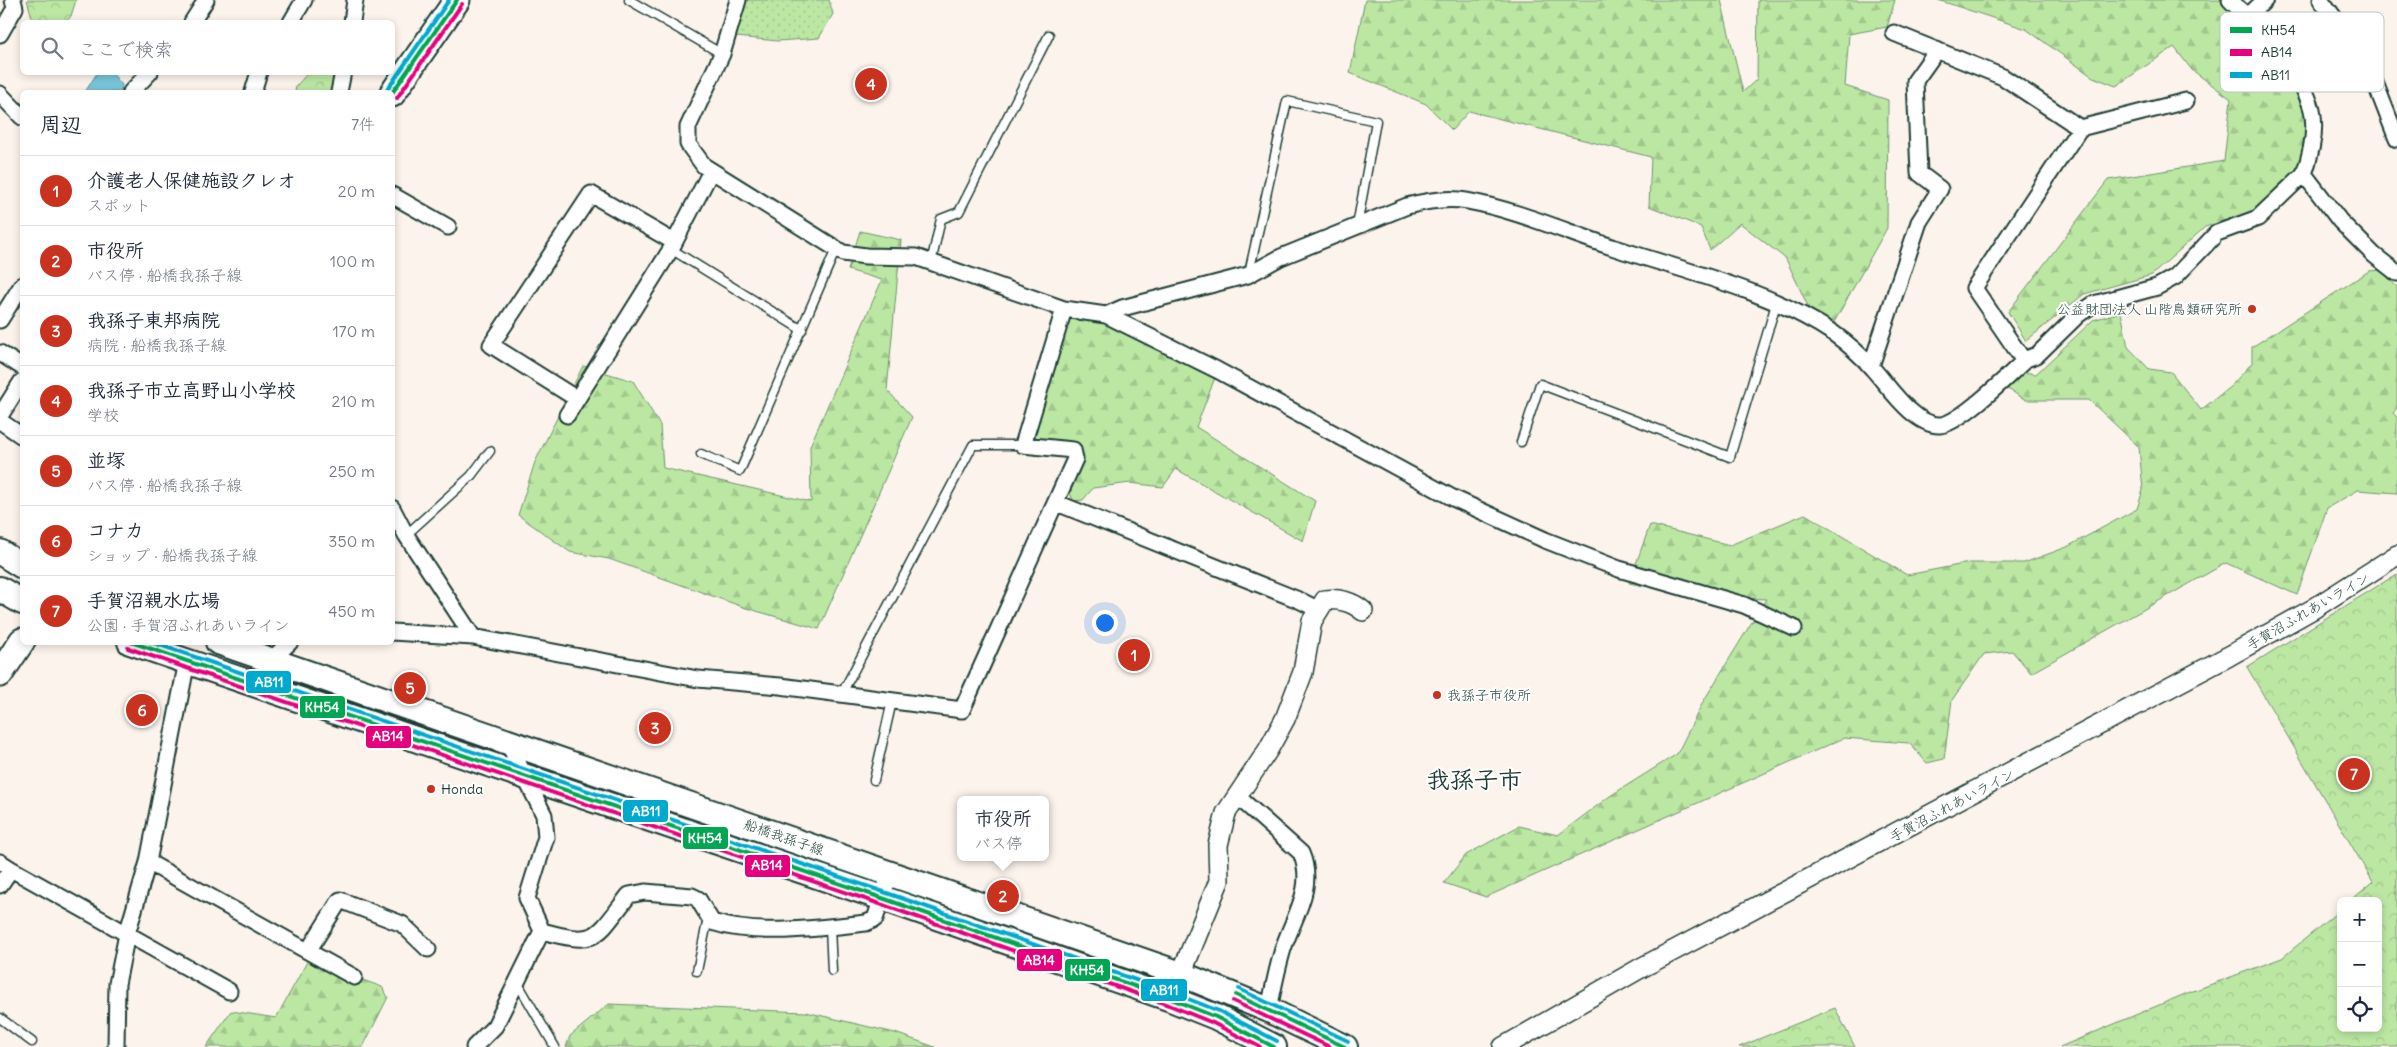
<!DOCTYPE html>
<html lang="ja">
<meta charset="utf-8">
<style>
:root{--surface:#fff;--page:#f6f6f7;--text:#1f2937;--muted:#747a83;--line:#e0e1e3;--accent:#c8321e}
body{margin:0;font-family:Delius,"Klee One",sans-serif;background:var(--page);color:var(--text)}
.controls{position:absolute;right:15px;bottom:15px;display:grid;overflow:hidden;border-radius:8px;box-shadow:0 2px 8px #0003}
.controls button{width:45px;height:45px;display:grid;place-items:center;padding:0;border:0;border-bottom:1px solid var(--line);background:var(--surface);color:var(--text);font:25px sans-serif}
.you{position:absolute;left:1104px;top:622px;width:18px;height:18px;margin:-12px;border:4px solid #fff;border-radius:50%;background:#1a73e8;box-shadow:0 0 0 8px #1a73e833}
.badge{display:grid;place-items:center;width:32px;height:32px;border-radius:50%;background:var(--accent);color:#fff;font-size:16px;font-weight:700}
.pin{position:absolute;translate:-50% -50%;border:2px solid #fff;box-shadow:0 1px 5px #0006}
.popup{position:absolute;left:957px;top:796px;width:92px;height:65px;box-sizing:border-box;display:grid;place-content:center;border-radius:8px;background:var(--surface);filter:drop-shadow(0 1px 4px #0005);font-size:16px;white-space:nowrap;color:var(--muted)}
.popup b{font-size:19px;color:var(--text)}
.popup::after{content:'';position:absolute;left:50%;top:100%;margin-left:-10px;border:10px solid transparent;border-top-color:var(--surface)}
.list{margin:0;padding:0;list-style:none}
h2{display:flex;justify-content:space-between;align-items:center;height:65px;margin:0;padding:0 20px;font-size:21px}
h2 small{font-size:16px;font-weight:400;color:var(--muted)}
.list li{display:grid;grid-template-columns:32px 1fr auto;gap:15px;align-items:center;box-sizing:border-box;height:70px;padding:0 20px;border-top:1px solid var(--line)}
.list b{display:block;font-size:19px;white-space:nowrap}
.list p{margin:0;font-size:16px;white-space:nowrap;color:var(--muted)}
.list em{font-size:16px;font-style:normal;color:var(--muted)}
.icon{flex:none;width:28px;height:28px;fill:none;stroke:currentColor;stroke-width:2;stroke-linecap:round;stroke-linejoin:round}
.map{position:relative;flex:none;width:2397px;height:1047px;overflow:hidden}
.search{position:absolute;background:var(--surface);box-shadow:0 2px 8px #0003;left:20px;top:20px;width:375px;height:55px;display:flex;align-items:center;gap:12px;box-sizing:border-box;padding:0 18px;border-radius:8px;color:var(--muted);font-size:19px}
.panel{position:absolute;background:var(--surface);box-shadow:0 2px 8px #0003;left:20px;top:90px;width:375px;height:555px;border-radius:8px}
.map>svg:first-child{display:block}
.grass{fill:url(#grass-dots);stroke:#6e926c}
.forest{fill:url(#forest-firs);stroke:#6e926c}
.park{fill:url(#park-crowns);stroke:#6e926c}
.water{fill:#7ac5da;stroke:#568f98}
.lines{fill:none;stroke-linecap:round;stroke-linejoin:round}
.service-casing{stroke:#1f3d34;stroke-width:11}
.minor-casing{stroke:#1f3d34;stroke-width:19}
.tertiary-casing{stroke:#1f3d34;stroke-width:22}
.primary-casing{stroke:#1f3d34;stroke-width:28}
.trunk-casing{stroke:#1f3d34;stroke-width:29}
.service{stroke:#fff;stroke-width:8}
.minor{stroke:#fff;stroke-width:15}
.tertiary{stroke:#fff;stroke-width:19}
.primary{stroke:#fff;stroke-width:24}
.trunk{stroke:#fff;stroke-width:25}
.bus-1-casing{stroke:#fff;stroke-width:8}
.bus-2-casing{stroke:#fff;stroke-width:8}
.bus-3-casing{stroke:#fff;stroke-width:8}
.bus-1{stroke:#00a651;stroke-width:4}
.bus-2{stroke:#e5007d;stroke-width:4}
.bus-3{stroke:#00a9ce;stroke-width:4}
.poi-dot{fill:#c8321e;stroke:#fff;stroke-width:2}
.labels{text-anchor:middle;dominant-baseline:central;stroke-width:4;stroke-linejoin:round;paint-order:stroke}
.poi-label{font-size:14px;fill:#1f3d34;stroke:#fff;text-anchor:start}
.street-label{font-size:14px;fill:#1f3d34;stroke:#fff}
.town-label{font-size:24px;font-weight:bold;fill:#1f3d34;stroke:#fff}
.key{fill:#fff;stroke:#bcc5c2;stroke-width:1}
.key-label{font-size:14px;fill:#1f3d34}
.line-badge{stroke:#fff;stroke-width:2}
.badge-label{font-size:14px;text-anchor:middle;font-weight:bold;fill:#fff}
</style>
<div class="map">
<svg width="2397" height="1047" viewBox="0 0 2397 1047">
<defs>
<pattern id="grass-dots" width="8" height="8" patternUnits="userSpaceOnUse" patternTransform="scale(1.25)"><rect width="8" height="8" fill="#bce7a3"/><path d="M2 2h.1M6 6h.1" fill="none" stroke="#a1c78d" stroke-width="1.8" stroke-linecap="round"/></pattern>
<pattern id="forest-firs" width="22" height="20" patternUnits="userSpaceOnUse" patternTransform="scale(1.25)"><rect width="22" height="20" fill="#bce7a3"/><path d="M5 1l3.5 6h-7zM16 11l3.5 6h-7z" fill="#a1c78d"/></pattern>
<pattern id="park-crowns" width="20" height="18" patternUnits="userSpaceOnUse" patternTransform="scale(1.25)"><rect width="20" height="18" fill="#bce7a3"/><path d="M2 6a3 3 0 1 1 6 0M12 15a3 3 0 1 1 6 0" fill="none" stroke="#a1c78d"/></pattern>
</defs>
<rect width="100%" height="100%" fill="#fcf3ec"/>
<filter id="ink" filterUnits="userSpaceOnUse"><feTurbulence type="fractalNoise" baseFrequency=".02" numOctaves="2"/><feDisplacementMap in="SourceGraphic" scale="10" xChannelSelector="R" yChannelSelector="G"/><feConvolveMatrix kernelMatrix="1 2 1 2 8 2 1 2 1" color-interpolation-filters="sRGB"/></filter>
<g filter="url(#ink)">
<path class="grass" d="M742,0H829L833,14L819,38L778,41L736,37L734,34Z"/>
<path class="forest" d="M1365,0H1721L1743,92L1757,79L1758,0H1895L1887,27L1849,34L1845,86L1888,100L1887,228L1833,324L1811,313L1786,259L1740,223L1710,250L1701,227L1649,206L1651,157L1469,111L1452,130L1426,104L1350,73Z
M1938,0H2221L2244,21L2277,60L2304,106L2306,118V148L2296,169L2250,213L2205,227L2152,275L2084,294L2026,341L2008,312L2108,180L2224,161L2231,99L2192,70L2174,47L2116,86L2093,77L2026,29Z
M860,231L901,240L887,390L912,417L819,629L746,608L609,559L570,552L518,515L535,462L583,366L633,381L660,425L663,468L811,502L810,446L882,280L848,270Z
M2380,270L2397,287V408L2393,413L2397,417V493L2358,490L2327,508L2297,595L2226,563L2031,673L2012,651L1984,654L1952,700L1944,759L1927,763L1909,743L1844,738L1486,897L1444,883L1466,855L1519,826L1558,835L1610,796L1677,754L1703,702L1766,599L1694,596L1629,583L1650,525L1730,545L1805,514L1907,575L1969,563H2024L2067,547L2137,509L2143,490L2139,447L2089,400H2026L2006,388L2023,372L2036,374L2093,320L2121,312L2128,347L2149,369L2171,372L2201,410L2231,386L2252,363V347L2369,271Z
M1070,317L1104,321L1216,375L1196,427L1315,501L1303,541L1176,469L1163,487L1130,483L1093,488L1083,500L1073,501L1070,493L1084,456L1081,448L1069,443L1032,442Z
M308,960L382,987L388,997L363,1047H206L231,1011L276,1018Z
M609,1004L806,1012L895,1033L935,1047H566L570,1036Z"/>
<path class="park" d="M27,0H76L71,16L66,22H35L33,21Z
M308,73H338L334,92H295L296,86Z
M2397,574V1047H2060L2185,994L2282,958L2341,909V1028H2378V901H2350L2373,882L2247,667Z
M1835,1008L1855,1047H1739Z"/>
<path class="water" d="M97,73H112L122,85L121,92H85Z"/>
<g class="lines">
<g class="service-casing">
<path id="service" d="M629,0L722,54
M671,249L802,330
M931,263L941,219L959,212L1049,35
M1249,273L1287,101L1376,121L1357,226
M1521,442L1540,384L1730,457L1776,304
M701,454L740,471L836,249
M406,535L471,476L490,451
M841,695L973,445H1023
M874,780L892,701
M830,927L832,971
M697,971L708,918
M517,982L555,1047
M0,1018L32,1042"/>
</g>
<g class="minor-casing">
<path id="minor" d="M738,0L722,54L688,127V144L704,166L843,253L866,256L916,257L1064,309
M2230,0C2258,27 2302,71 2312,110C2317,131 2311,154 2304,174L2340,221L2374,255L2397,273
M2321,0L2367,62L2397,139
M2247,17L2265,0
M192,22L206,0
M291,22L304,0
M352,22L355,0
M1894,33L2003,77L2080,128L1974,288L2024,361
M0,34L15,8L13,0
M131,92L150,72
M253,92L259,72
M339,92L343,72
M0,94L22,117
M2080,128L2186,101
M392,195L448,227
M1106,315L1217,370L1453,498L1545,540L1619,569L1744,605L1794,628
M0,320L22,285
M0,353L22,367
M1871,366L1919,222L1940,189L1919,173L1915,81L1937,50
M577,399L491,345L591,194L674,242
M567,415L671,249L711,171
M0,416L22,381
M0,421L22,436
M1057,503L1301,601L1317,609
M392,508L406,535L473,637
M392,632L473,637L698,679L780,686L962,710L1075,459L1073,450L1023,445L1064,309L1106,315L1122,308L1248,275L1281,257L1407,206C1426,201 1447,197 1467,201C1517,210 1566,232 1615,248C1688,272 1768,290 1833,333C1847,343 1861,355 1872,368C1888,385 1914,426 1940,425C1960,424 2010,374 2026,359L2037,355L2079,314L2094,304L2157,287L2175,277L2217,233L2258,218L2304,174
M270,661L290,642
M508,743L544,815L546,837L527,898L542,931
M1237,796L1301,853C1316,888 1293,917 1283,949C1277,969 1273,989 1269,1010
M0,862L11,869L0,885
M148,862L354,977
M11,869L229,991
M308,951L340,900L402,924L428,949
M116,1047L117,984L127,934L148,862L187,661
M474,1047L495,1026L542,931C598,946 595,939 629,895L645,892L692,896L698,899L712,922C758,937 818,928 866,923L875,919L890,873"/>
</g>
<g class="tertiary-casing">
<path id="tertiary" d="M1171,999L1219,881L1218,845L1226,813L1268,750L1285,719L1303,672L1312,621L1325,600C1338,598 1353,602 1363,611
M1503,1047L1639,969L2229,656L2313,609L2397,555"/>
</g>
<g class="primary-casing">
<path id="primary" d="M0,552L22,566
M0,589L22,602
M130,642L882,898L1171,999L1216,1017L1274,1047
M218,642L1181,974L1269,1010L1345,1047"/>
</g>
<g class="trunk-casing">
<path id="trunk" d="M392,94L457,0
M0,674L22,641"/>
</g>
<use href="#service" class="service"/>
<use href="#minor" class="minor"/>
<use href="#tertiary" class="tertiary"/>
<use href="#primary" class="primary"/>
<use href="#trunk" class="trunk"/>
<g class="bus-1-casing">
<path id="bus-1" d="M392,93L457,0
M131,642L882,898L1171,999L1216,1017L1274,1047
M1236,995L1345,1047"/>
</g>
<g class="bus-2-casing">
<path id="bus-2" d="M397,98L462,4
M128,648L880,904L1169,1005L1213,1023L1260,1047
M1233,1001L1330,1047"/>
</g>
<g class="bus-3-casing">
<path id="bus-3" d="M387,90L449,0
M151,642L884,892L1173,993L1219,1011L1277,1041
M1239,989L1348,1041"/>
</g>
<use href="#bus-1" class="bus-1"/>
<use href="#bus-2" class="bus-2"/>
<use href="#bus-3" class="bus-3"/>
</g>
</g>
<g class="poi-dot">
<circle cx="2252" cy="309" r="5"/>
<circle cx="1437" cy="695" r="5"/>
<circle cx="431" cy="789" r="5"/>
</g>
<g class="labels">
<g class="poi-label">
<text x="2242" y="309" text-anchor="end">公益財団法人 山階鳥類研究所</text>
<text x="1447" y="695">我孫子市役所</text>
<text x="441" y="789">Honda</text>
</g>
<g class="street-label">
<text transform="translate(2308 611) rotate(-30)">手賀沼ふれあいライン</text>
<text transform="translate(1952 805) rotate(-28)">手賀沼ふれあいライン</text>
<text transform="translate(784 837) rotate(19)">船橋我孫子線</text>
</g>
<g class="town-label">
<text x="1474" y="779">我孫子市</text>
</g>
</g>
<rect x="2220" y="12" width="164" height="80" rx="8" class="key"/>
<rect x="2230" y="27" width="22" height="6" fill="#00a651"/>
<rect x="2230" y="49" width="22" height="7" fill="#e5007d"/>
<rect x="2230" y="72" width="22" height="6" fill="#00a9ce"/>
<g class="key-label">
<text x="2261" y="35">KH54</text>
<text x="2261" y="57">AB14</text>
<text x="2261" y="80">AB11</text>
</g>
<g class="line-badge">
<rect x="245" y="670" width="47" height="24" rx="5" fill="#00a9ce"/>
<rect x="299" y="695" width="47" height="24" rx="5" fill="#00a651"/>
<rect x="365" y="725" width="47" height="24" rx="5" fill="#e5007d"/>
<rect x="622" y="799" width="47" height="24" rx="5" fill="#00a9ce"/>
<rect x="682" y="826" width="47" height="24" rx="5" fill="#00a651"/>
<rect x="744" y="854" width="47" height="24" rx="5" fill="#e5007d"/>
<rect x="1016" y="948" width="47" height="24" rx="5" fill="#e5007d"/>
<rect x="1064" y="958" width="47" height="24" rx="5" fill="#00a651"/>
<rect x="1140" y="978" width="48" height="24" rx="5" fill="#00a9ce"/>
</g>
<g class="badge-label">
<text x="269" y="687">AB11</text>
<text x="322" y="712">KH54</text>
<text x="388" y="741">AB14</text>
<text x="646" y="816">AB11</text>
<text x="705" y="843">KH54</text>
<text x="767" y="870">AB14</text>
<text x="1039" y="965">AB14</text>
<text x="1087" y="975">KH54</text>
<text x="1164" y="995">AB11</text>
</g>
</svg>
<div class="controls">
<button>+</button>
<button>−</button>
<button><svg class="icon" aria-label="locate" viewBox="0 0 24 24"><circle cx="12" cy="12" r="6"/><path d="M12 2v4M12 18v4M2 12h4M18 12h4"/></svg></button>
</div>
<div class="you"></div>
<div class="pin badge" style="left:1134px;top:655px">1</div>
<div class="pin badge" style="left:1003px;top:896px">2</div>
<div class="popup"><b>市役所</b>バス停</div>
<div class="pin badge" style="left:655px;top:728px">3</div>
<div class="pin badge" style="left:871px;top:84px">4</div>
<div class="pin badge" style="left:410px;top:688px">5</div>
<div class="pin badge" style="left:142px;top:710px">6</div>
<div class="pin badge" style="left:2354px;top:774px">7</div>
<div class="search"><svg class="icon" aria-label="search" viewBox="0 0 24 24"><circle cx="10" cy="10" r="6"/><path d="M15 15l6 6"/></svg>ここで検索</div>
<section class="panel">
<h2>周辺<small>7件</small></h2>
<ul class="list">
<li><span class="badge">1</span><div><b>介護老人保健施設クレオ</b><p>スポット</p></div><em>20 m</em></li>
<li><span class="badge">2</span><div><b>市役所</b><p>バス停 · 船橋我孫子線</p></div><em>100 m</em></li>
<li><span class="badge">3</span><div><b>我孫子東邦病院</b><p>病院 · 船橋我孫子線</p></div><em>170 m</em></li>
<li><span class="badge">4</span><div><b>我孫子市立高野山小学校</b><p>学校</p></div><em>210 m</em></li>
<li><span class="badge">5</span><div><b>並塚</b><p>バス停 · 船橋我孫子線</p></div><em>250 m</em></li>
<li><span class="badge">6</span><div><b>コナカ</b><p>ショップ · 船橋我孫子線</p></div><em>350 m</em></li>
<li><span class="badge">7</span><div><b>手賀沼親水広場</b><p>公園 · 手賀沼ふれあいライン</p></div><em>450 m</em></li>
</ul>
</section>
</div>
